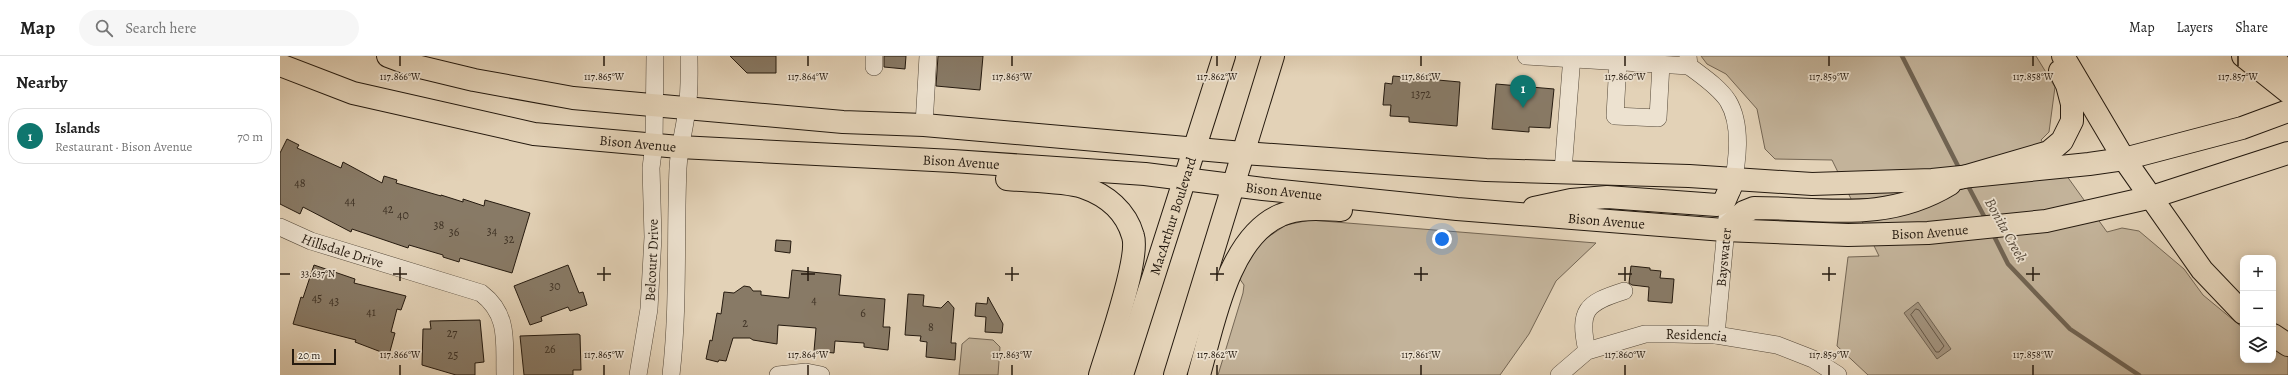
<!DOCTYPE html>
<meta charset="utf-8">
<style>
:root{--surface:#fff;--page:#f6f6f6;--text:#222;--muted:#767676;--line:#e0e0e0;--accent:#0f766e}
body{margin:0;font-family:Alegreya,serif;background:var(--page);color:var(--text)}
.controls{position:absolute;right:12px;bottom:12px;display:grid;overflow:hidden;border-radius:8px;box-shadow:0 2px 10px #0003}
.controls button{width:36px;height:36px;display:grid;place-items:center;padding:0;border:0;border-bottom:1px solid var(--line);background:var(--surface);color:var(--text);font:20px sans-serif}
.scale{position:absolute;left:12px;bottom:10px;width:44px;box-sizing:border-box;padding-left:4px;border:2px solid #251a0f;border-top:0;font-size:11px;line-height:14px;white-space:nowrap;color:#251a0f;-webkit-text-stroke:3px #ede2d0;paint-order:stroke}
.you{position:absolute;left:1162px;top:183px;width:14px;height:14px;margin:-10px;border:3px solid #fff;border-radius:50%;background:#1a73e8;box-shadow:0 0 0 6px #1a73e833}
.badge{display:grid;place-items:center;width:26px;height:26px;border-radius:50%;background:var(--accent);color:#fff;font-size:13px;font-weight:700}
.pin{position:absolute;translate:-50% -33px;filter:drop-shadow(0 1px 2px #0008)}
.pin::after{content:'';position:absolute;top:21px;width:14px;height:12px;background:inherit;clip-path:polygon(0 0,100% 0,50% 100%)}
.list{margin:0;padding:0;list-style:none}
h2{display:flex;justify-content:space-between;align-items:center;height:52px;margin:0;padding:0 16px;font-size:17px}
h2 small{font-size:13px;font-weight:400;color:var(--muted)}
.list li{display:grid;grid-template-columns:26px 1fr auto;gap:12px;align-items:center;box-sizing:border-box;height:56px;margin:0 8px 8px;padding:0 8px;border:1px solid var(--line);border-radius:16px}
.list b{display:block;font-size:15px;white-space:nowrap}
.list p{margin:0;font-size:13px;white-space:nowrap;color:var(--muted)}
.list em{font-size:13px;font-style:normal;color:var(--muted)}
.icon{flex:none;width:22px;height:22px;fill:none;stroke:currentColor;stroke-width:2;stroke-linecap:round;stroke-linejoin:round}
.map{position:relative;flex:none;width:2008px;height:319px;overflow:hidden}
header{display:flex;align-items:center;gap:24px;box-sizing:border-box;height:56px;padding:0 20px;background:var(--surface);border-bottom:1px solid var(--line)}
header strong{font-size:19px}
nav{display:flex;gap:22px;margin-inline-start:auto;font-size:14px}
.search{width:280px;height:36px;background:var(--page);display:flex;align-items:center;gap:10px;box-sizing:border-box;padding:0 14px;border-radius:22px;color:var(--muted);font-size:15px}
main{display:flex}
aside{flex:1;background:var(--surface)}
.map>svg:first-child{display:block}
.green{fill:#c3b39a;stroke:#746654}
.water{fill:#a2937e;stroke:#706352}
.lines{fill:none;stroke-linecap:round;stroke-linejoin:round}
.shore{stroke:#645646;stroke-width:1}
.stream{stroke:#706352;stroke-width:4.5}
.building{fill:#887a66;stroke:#251a0f}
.minor-casing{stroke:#544839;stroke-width:18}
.major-casing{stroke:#251a0f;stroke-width:24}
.highway-casing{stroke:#251a0f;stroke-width:24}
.minor{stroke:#ede2d0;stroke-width:17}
.major{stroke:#e3d2b7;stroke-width:22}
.highway{stroke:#e3d2b7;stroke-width:22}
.ticks{fill:none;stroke:#251a0f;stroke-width:1.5}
.labels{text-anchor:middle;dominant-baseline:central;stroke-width:3.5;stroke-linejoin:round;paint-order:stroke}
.number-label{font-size:12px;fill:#3e3225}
.street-label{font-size:14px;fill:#251a0f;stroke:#ede2d0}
.water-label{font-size:15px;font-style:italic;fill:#574a3b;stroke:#ede2d0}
.ticks-label{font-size:10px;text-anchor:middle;fill:#251a0f;stroke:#ede2d0;stroke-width:3.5;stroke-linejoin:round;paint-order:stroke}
</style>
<header>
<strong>Map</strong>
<div class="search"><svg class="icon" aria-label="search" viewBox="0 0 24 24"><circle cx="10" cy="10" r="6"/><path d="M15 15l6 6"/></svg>Search here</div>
<nav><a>Map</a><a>Layers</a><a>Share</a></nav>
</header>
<main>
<aside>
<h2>Nearby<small></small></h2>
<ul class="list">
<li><span class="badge">1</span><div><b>Islands</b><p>Restaurant · Bison Avenue</p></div><em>70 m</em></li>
</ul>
</aside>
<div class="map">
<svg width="2008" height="319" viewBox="0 0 2008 319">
<rect width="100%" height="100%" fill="#e3d2b7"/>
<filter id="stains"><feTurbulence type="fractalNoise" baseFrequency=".005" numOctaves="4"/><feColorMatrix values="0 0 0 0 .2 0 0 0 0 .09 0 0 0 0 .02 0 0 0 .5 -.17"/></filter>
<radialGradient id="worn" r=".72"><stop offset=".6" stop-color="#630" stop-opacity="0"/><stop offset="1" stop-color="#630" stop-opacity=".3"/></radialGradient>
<path class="green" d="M1421,0H1756L1775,31L1769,76L1761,84L1827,176L1842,172L1859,175L1904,213L1923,239L1963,272V304H1993V292L2008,301V319H1588L1557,290L1568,201L1599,200L1552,104L1495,103L1485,93L1477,53L1446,18L1427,8Z
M1030,164L1316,187L1276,225L1249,278L1220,319H938L963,237L964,229L959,222L979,187L1006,169Z
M689,282L713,284L720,291L718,319H679L682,288Z"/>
<path class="water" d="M1638,246L1671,293L1657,303L1624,257Z"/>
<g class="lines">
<path class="shore" d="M1636,253L1639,254L1664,290L1659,296H1656L1631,259Z"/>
<path class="stream" d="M1622,0L1680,114
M1686,126L1706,164
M1712,176L1728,208L1790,273L1859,319"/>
</g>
<path class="building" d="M450,0H496V17H467Z
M604,0H626L625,13L604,11Z
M658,0H703L700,34L656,30Z
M1113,20L1180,26L1177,70L1129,66V61L1110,60L1111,49H1103L1105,27L1112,28Z
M1216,28L1274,33L1270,72L1249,71V76L1212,73Z
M7,83L19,89L17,92L61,112L63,106L102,127L104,120L117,124L116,127L161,140V139L183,146V143L204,150L205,144L250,157L232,217L180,202L179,206L163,201V199L129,189L128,192L72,173L71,176L23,151L20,158L0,148V97Z
M496,184L511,185L510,197L495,195Z
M34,209L75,223L74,227L126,240L121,254L117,253L111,276L115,277L109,299L75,286L76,284L13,268L21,241L23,242Z
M288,209L299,237L303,236L307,249L290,255L288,251L261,261L262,265L250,269L234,230Z
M1351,210L1370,212V214L1381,215L1380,222L1394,223L1392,247L1368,245L1369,231L1352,229L1349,227Z
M512,214L561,219L559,239L605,243L603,271H610L608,294L584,291V287L555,285L554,297L534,295L536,272L498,269L497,288L473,284L470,282H453L446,305L439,304L438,306L426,303L430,284L432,285L437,257L441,258L444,236L454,237L464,230L470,231L473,235H481V239L509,242Z
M628,238L644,239L643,250L661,252L668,245L674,252L671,287H676L675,304L646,301L647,286L640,285L641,280L625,279Z
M708,241L723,268L722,277L705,276L706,261L695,260L696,247L707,248Z
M200,264L204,306L195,307V319H176L142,309L143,273H151L150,265Z
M298,278L300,279L301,314H293V319H244L240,280Z"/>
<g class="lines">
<g class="minor-casing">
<g id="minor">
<path d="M1246,0L1409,10"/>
<path d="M1408,0L1409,10C1422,20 1439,31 1448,45C1463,70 1457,107 1452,134"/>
<path d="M1338,6L1335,60L1378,62L1381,8"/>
<path d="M594,11V0"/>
<path d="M644,69L648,0"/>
<path d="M1283,115L1292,0"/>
<path id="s1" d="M0,171L31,185L201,237C230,259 224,287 225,319"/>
<path id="s2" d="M1436,279L1447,162"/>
<path d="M1307,295C1298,254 1306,247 1344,235"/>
<path id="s3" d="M358,319L369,253L373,181L371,112L374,88L375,0"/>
<path d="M391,319C399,250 395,181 398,112C399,91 405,72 407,52C410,35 409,17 409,0"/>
<path d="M498,319L526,316L541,319"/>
<path id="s4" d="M1279,319L1307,295L1365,278H1394L1436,279L1497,289L1533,303L1558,319"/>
</g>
</g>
<g class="major-casing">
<g id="major">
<path d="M108,0L132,9L194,24L293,42L563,66L644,69L963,97L1206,114L1409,120L1532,128L1652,124L1809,108L1844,103L1962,72L2008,55"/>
<path id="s5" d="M0,9L73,37L254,78L399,91L673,105L865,118L983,133L1177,153L1444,174L1568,179L1648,177L1766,165L1872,141L2008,97"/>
<path d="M727,123C747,125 785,125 803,131C826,139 846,155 853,180C860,203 828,292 820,319"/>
<path d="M1254,152L1291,144L1327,141L1437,149L1444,146L1454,123"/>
<path d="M1444,174L1464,156L1474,152C1545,152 1606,167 1670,128"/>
<path id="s6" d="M842,319L944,0"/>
<path d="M895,319L993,0"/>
<path d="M919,319C933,270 948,181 1001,159C1019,151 1042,153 1061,154"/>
</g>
</g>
<g class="highway-casing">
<path id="highway" d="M1783,0L1844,103L1922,214L1963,257
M1963,0L2008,36
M1991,0L2008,17
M1680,122L1769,96L1782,85L1792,65V48L1787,29L1780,15
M1993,279L2008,289"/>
</g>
<use href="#minor" class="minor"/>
<use href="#major" class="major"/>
<use href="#highway" class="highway"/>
</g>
<path class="ticks" d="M120,0V10M324,0V10M528,0V10M732,0V10M937,0V10M1141,0V10M1345,0V10M1549,0V10M1753,0V10M1958,0V10M120,211V225M324,211V225M528,211V225M732,211V225M937,211V225M1141,211V225M1345,211V225M1549,211V225M1753,211V225M0,218H10M113,218H127M317,218H331M521,218H535M725,218H739M930,218H944M1134,218H1148M1338,218H1352M1542,218H1556M1746,218H1760M120,309V319M324,309V319M528,309V319M732,309V319M937,309V319M1141,309V319M1345,309V319M1549,309V319M1753,309V319"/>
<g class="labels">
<g class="number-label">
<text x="1141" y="38">1372</text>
<text x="20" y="127">48</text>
<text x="70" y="145">44</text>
<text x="108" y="153">42</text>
<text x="123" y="159">40</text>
<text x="159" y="169">38</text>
<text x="212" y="175">34</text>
<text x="174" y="176">36</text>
<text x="229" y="183">32</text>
<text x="275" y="230">30</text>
<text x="37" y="242">45</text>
<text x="534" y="244">4</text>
<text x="54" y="245">43</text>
<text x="91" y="256">41</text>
<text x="583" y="257">6</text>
<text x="465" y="267">2</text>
<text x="651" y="271">8</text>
<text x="172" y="277">27</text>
<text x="270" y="293">26</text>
<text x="173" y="299">25</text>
</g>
<g class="street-label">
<text stroke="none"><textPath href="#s5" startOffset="368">Bison Avenue</textPath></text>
<text stroke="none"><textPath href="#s5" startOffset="692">Bison Avenue</textPath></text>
<text stroke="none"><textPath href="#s5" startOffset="1016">Bison Avenue</textPath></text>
<text stroke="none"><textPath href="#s6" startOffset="167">MacArthur Boulevard</textPath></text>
<text stroke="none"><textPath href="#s5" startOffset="1340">Bison Avenue</textPath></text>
<text stroke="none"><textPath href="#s5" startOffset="1664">Bison Avenue</textPath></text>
<text stroke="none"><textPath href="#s1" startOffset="67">Hillsdale Drive</textPath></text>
<text stroke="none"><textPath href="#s2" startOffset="78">Bayswater</textPath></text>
<text stroke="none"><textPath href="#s3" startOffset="116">Belcourt Drive</textPath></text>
<text stroke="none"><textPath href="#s4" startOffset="149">Residencia</textPath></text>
</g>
<g class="water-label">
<text transform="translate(1726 174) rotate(61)">Bonita Creek</text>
</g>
</g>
<g class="ticks-label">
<text x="120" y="24">117.866°W</text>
<text x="324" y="24">117.865°W</text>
<text x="528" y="24">117.864°W</text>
<text x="732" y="24">117.863°W</text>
<text x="937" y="24">117.862°W</text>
<text x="1141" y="24">117.861°W</text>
<text x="1345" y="24">117.860°W</text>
<text x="1549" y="24">117.859°W</text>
<text x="1753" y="24">117.858°W</text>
<text x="1958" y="24">117.857°W</text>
<text x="38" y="221">33.637°N</text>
<text x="120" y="302">117.866°W</text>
<text x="324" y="302">117.865°W</text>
<text x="528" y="302">117.864°W</text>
<text x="732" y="302">117.863°W</text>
<text x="937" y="302">117.862°W</text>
<text x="1141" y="302">117.861°W</text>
<text x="1345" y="302">117.860°W</text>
<text x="1549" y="302">117.859°W</text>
<text x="1753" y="302">117.858°W</text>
</g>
<rect width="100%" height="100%" filter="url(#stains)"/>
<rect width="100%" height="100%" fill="url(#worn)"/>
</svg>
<div class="controls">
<button>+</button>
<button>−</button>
<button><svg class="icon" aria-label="layers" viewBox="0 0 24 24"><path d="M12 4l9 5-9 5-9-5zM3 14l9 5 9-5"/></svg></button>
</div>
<div class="scale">20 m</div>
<div class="you"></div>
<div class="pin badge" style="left:1243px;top:52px">1</div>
</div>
</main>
